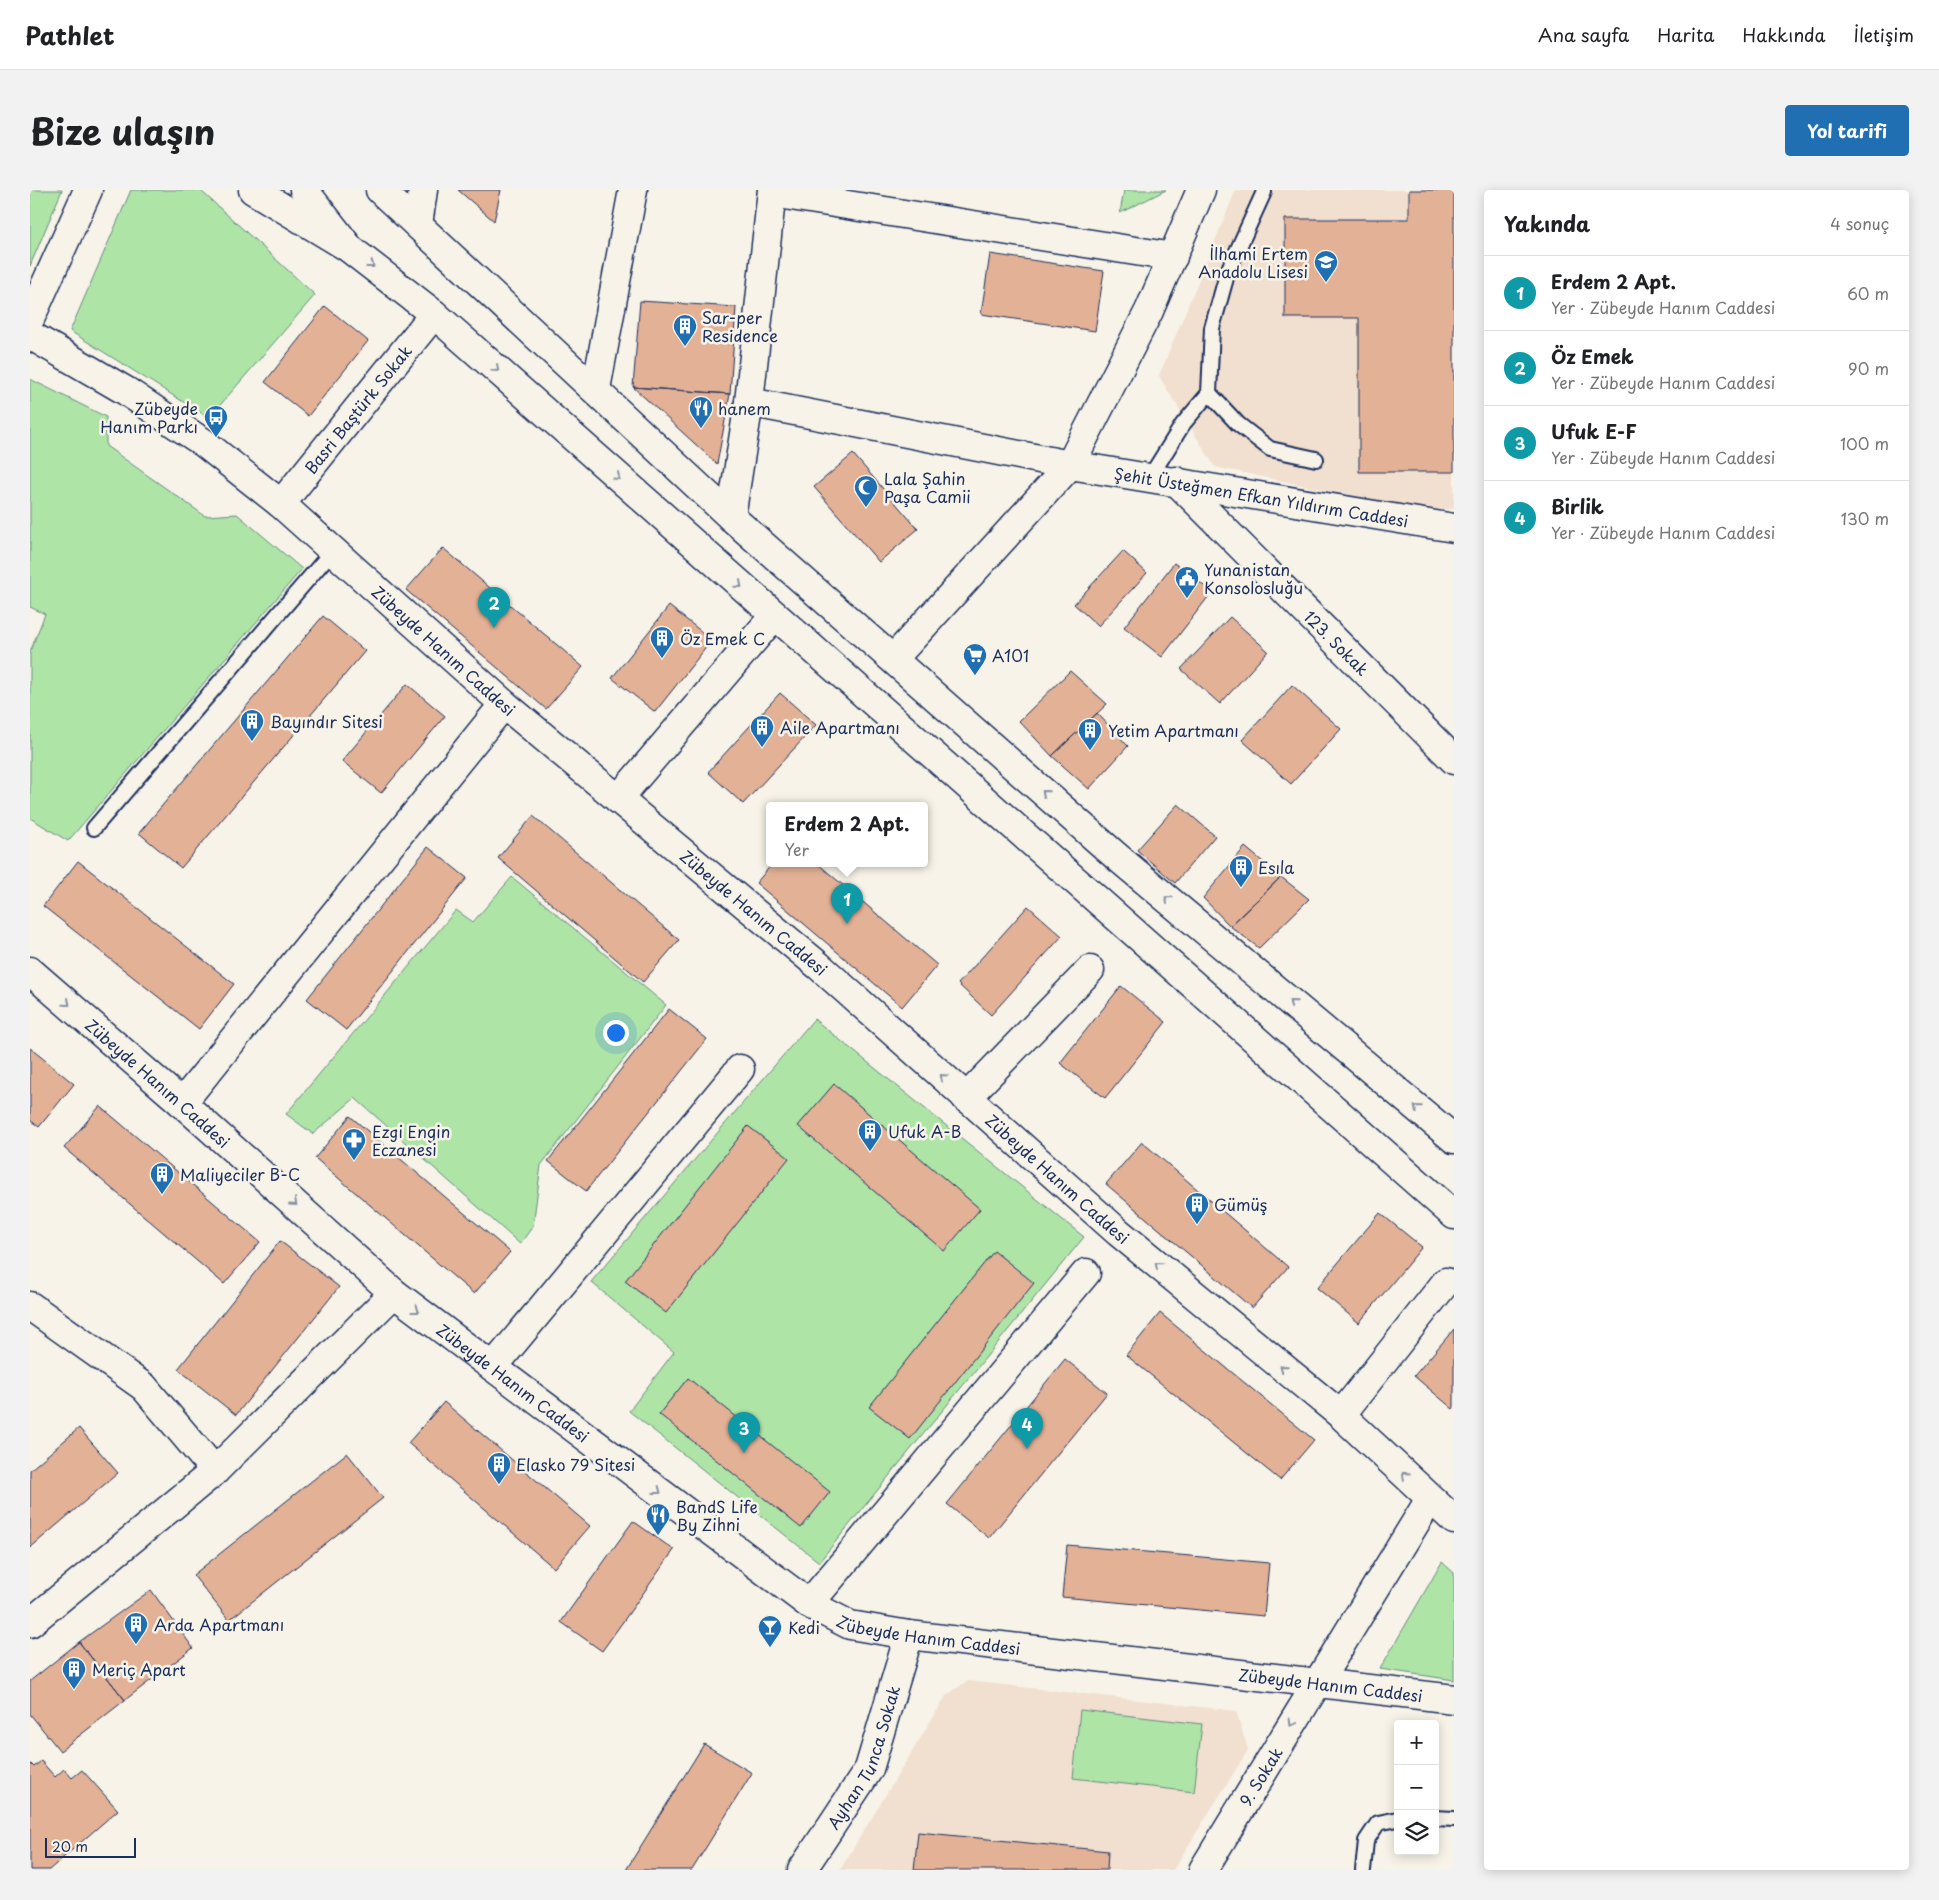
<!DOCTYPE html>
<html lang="tr">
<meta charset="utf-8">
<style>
:root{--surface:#fff;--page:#f2f2f2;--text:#202124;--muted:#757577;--line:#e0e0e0;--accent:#1f6fb2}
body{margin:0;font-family:"Playpen Sans",sans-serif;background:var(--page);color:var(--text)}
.controls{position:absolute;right:15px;bottom:15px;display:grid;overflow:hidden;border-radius:5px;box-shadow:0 2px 12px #0003}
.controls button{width:45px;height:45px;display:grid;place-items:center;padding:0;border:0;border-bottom:1px solid var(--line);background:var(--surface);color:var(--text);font:25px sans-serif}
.scale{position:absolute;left:15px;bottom:12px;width:91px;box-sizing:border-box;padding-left:5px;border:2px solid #1b2f5e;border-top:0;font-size:14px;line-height:18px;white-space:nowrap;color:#1b2f5e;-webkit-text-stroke:4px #f7f3e8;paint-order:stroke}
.you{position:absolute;left:585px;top:842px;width:18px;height:18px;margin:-12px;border:4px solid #fff;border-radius:50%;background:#1a73e8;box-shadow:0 0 0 8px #1a73e833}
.badge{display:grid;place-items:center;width:32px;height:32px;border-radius:50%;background:var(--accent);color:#fff;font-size:16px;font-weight:700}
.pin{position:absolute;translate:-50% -41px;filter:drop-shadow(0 1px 2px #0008)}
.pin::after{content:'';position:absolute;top:26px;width:18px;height:15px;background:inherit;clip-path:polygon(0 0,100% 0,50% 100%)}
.popup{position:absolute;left:736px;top:612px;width:162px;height:65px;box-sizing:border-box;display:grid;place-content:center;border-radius:5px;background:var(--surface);filter:drop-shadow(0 1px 4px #0005);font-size:16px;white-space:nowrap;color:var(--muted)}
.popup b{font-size:19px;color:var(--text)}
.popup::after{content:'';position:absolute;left:50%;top:100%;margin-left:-10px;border:10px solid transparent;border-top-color:var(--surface)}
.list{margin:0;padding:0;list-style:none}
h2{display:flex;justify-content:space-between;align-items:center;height:65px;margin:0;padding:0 20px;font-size:21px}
h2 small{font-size:16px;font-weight:400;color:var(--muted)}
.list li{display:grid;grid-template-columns:32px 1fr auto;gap:15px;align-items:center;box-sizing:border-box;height:75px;padding:0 20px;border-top:1px solid var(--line)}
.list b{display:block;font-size:19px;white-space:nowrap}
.list p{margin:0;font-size:16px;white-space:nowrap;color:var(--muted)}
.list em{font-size:16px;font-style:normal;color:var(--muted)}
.icon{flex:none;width:28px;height:28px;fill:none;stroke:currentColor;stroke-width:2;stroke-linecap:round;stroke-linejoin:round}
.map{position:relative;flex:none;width:1424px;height:1680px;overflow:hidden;border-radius:5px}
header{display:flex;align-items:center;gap:30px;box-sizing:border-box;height:70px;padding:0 25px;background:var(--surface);border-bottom:1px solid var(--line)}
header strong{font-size:24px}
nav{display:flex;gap:28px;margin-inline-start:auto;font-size:18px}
.intro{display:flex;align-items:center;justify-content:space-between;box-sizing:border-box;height:120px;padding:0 30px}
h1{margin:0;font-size:35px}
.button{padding:12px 22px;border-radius:5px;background:var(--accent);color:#fff;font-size:18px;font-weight:700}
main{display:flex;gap:30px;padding:0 30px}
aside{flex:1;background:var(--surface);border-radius:5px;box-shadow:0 2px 12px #0003}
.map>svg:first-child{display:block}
.built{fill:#f1dfcf}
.green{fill:#afe4a7;stroke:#658a82}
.building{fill:#e3b196;stroke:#1b2f5e}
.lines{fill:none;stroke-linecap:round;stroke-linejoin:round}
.lane-casing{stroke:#1b2f5e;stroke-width:18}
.street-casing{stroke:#1b2f5e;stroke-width:31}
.secondary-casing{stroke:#1b2f5e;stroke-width:31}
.lane{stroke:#f7f3e8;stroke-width:14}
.street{stroke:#f7f3e8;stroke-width:28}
.secondary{stroke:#f7f3e8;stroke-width:28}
.oneway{stroke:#8991a3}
.labels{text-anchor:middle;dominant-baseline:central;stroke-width:5;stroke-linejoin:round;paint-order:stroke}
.poi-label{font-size:16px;fill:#1b2f5e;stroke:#f7f3e8;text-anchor:start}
.street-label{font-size:16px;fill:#1b2f5e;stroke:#f7f3e8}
</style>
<header>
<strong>Pathlet</strong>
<nav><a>Ana sayfa</a><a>Harita</a><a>Hakkında</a><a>İletişim</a></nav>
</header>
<div class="intro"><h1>Bize ulaşın</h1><a class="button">Yol tarifi</a></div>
<main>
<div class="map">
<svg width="1424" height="1680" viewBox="0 0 1424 1680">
<rect width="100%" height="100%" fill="#f7f3e8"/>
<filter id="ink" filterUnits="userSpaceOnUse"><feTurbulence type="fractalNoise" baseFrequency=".02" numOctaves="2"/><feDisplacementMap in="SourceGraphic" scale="10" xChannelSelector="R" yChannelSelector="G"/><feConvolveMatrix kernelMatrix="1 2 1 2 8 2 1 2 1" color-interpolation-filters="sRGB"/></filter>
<g filter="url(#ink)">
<path class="built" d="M1206,0H1424V319L1392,320L1185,277L1129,186Z
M937,1491L1206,1521L1218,1560L1143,1680H810L916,1506Z"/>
<path class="green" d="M0,0H32L0,76Z
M101,0H170L285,105L179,228L40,141Z
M1094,0H1136L1090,23Z
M0,189L76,227V256L175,326L207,324L272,379L38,651L0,628V462L15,424L0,417Z
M482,687L636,815L511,975L503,1036L490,1054L325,908L283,944L256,924L426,720L443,732Z
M784,829L1054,1047L789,1372L599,1221L644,1162L561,1092Z
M1412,1372L1424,1383V1490L1350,1479Z
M1050,1520L1172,1534L1164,1602L1043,1588Z"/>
<path class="building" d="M428,0H471L464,31Z
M1379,0H1424V282H1329V128H1255V29H1379Z
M960,64L1074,81L1065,141L951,124Z
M610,111L706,117L700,204L603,197Z
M295,116L338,151L278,226L235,192Z
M603,197L700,204L687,274Z
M823,264L888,339L849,372L784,297Z
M413,358L553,477L516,519L376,400Z
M1093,361L1117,383L1068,436L1044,414Z
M1144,373L1182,402L1132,467L1094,437Z
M639,416L682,450L625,522L582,488Z
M293,426L335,461L151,678L109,643Z
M1200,427L1238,461L1190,514L1151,479Z
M1040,481L1077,514L1022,566L989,531Z
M377,494L415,526L351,603L312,571Z
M1262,495L1311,539L1261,594L1212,550Z
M750,503L786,535L713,614L678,582Z
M1067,523L1098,556L1059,599L1022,566Z
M1148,614L1185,646L1145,693L1107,660Z
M503,626L649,750L613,792L468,668Z
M398,657L437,688L316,840L277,809Z
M1215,657L1251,687L1200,736L1173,708Z
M48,671L204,794L169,839L13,716Z
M743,673H787L907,775L872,817L726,693Z
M1251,687L1279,709L1229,758L1200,736Z
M998,716L1032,746L961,825L928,794Z
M1091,796L1136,832L1075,908L1030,873Z
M639,819L677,849L556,1001L518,971Z
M0,858L44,894L9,937L0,930Z
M804,894L950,1019L914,1061L768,936Z
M70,916L230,1052L194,1094L34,958Z
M320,926L480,1062L444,1104L285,968Z
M718,936L759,968L636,1123L595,1091Z
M1112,952L1258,1077L1222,1118L1076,994Z
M1350,1023L1392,1057L1329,1133L1287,1098Z
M250,1051L309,1097L206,1225L148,1179Z
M964,1061L1004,1093L880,1249L839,1217Z
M1130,1123L1284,1250L1250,1290L1096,1165Z
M1424,1139V1217L1423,1219L1384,1186Z
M1035,1169L1077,1203L959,1348L917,1314Z
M658,1188L800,1302L771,1338L629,1224Z
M414,1212L560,1336L524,1378L378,1253Z
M49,1238L88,1283L0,1358V1280Z
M317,1263L353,1308L199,1430L163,1385Z
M603,1331L644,1360L572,1461L531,1432Z
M1037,1355L1239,1373L1234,1426L1032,1407Z
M121,1400L163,1458L95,1510L49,1452Z
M49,1452L95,1510L30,1561L0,1524V1491Z
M674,1554L722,1583L662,1680H596Z
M11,1571L25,1587L34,1579L42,1588L52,1580L88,1620L19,1680H0V1573L4,1577Z
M888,1642L1078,1661L1077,1680H884Z"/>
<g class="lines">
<g class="lane-casing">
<path id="lane" d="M1179,203L1208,234L1240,259L1286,269
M1120,287L1153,234L1179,203L1182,138L1198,81L1234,2
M64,638L304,359
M1405,1628L1424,1629
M1333,1680L1336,1651L1348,1633L1368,1629"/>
</g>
<g class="street-casing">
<g id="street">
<path d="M223,0L319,58"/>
<path d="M742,3L1143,67"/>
<path d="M388,35L393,0"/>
<path d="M0,129L58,0"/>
<path id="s1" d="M0,145L96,201L174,253L251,314L474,514L789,776L1088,1042L1311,1225L1424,1330"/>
<path d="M566,199L603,0"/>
<path id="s2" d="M719,212L1040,275L1424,338"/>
<path id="s3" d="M1146,291L1424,570"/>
<path id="s4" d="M251,314L404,124"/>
<path d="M701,327L719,212L742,0"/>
<path d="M863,469L1040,275L1119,121L1171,0"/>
<path d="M588,609L744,426"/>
<path id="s5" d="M0,781L152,913L364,1103L779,1414L820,1435L879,1445L1424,1509"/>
<path d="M936,908L1060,780"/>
<path d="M152,913L474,514"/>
<path d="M0,1116L114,1197L185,1281"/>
<path d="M463,1177L710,879"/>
<path d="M1311,1225L1416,1092"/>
<path d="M779,1414L1056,1083"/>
<path d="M0,1433L185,1281L364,1103"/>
<path id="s6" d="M772,1680L839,1579L879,1445"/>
<path id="s7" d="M1173,1680L1400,1309"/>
</g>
</g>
<g class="secondary-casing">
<path id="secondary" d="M274,0L320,59L404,124L1424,1025
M350,0L701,327L1086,666L1424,949"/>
</g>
<use href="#lane" class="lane"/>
<use href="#street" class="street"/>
<use href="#secondary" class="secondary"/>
</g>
<defs><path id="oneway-chevron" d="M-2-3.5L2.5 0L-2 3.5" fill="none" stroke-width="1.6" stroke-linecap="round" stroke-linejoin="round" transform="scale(1.25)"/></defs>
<g class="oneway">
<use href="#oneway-chevron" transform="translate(341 75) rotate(37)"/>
<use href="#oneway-chevron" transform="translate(466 179) rotate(42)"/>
<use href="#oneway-chevron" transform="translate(587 287) rotate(42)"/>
<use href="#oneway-chevron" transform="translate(709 395) rotate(41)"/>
<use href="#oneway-chevron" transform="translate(1015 603) rotate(-139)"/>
<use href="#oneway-chevron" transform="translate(1138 709) rotate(-140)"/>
<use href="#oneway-chevron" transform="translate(37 813) rotate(41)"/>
<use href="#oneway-chevron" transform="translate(1262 813) rotate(-140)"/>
<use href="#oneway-chevron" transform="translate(913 887) rotate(-138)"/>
<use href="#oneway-chevron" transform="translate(1387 918) rotate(-140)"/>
<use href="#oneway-chevron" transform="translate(264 1013) rotate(42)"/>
<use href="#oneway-chevron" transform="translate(1128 1075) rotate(-141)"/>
<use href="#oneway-chevron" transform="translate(386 1120) rotate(37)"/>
<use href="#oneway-chevron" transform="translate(1253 1178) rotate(-141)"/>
<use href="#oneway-chevron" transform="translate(1375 1285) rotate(-137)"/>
<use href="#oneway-chevron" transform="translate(628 1301) rotate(37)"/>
<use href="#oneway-chevron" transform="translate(1262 1533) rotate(121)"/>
</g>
</g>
<defs>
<g id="school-pin" transform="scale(1.25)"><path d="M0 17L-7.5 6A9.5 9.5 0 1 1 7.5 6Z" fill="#1f6fb2" stroke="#f7f3e8"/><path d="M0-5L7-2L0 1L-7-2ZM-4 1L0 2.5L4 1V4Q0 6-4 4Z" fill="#fff"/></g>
<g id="building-pin" transform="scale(1.25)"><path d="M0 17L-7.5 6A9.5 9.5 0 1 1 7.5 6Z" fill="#1f6fb2" stroke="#f7f3e8"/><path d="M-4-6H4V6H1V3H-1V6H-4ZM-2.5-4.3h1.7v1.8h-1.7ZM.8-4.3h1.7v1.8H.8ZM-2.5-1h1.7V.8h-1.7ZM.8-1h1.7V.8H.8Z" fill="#fff"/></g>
<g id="restaurant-pin" transform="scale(1.25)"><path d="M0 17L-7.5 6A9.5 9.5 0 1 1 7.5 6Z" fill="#1f6fb2" stroke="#f7f3e8"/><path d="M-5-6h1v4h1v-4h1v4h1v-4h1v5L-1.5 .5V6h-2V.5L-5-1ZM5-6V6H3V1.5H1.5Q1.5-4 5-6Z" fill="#fff"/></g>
<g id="bus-pin" transform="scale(1.25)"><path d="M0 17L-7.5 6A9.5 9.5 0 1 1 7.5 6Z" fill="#1f6fb2" stroke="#f7f3e8"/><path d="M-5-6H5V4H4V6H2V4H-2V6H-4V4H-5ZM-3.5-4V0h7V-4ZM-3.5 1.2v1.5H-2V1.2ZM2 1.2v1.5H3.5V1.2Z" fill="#fff"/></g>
<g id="mosque-pin" transform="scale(1.25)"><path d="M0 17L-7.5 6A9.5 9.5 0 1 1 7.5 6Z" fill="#1f6fb2" stroke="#f7f3e8"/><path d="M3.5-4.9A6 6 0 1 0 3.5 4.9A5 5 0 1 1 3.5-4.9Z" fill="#fff"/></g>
<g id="civic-pin" transform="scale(1.25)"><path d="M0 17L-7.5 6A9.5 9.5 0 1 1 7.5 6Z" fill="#1f6fb2" stroke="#f7f3e8"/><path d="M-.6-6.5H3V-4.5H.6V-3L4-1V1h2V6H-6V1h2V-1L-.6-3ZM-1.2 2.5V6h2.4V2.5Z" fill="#fff"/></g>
<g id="supermarket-pin" transform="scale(1.25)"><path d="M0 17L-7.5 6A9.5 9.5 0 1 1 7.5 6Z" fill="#1f6fb2" stroke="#f7f3e8"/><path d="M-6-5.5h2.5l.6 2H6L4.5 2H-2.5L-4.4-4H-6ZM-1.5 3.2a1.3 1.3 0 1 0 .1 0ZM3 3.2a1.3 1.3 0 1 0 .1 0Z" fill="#fff"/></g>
<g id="pharmacy-pin" transform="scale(1.25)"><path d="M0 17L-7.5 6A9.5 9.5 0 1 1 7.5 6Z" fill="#1f6fb2" stroke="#f7f3e8"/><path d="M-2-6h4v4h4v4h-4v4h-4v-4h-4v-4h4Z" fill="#fff"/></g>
<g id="bar-pin" transform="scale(1.25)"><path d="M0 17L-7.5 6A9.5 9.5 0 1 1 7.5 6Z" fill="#1f6fb2" stroke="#f7f3e8"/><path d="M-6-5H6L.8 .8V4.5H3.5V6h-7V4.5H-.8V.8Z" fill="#fff"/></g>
</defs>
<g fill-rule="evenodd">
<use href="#school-pin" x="1296" y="72"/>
<use href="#building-pin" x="655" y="136"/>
<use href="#restaurant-pin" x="671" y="218"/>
<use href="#bus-pin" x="186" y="227"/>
<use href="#mosque-pin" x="836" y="297"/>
<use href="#civic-pin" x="1157" y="388"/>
<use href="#building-pin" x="632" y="448"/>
<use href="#supermarket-pin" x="945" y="465"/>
<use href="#building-pin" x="222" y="531"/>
<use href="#building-pin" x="732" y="537"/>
<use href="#building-pin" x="1060" y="540"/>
<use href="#building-pin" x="1211" y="677"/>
<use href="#building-pin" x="840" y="941"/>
<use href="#pharmacy-pin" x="324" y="950"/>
<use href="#building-pin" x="132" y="984"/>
<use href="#building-pin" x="1167" y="1014"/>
<use href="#building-pin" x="469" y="1274"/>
<use href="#restaurant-pin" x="628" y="1325"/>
<use href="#building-pin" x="106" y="1434"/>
<use href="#bar-pin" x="740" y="1437"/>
<use href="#building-pin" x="44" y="1479"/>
</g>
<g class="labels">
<g class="poi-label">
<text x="1278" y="63" text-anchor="end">İlhami Ertem<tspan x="1278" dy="18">Anadolu Lisesi</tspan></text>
<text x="672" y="127">Sar-per<tspan x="672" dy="18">Residence</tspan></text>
<text x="168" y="218" text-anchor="end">Zübeyde<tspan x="168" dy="18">Hanım Parkı</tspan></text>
<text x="688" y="218">hanem</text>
<text x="854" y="288">Lala Şahin<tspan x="854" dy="18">Paşa Camii</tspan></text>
<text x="1174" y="379">Yunanistan<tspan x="1174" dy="18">Konsolosluğu</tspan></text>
<text x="650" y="448">Öz Emek C</text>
<text x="962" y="465">A101</text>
<text x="240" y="531">Bayındır Sitesi</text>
<text x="750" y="537">Aile Apartmanı</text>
<text x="1078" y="540">Yetim Apartmanı</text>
<text x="1228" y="677">Esıla</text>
<text x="342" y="941">Ezgi Engin<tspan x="342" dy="18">Eczanesi</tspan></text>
<text x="858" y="941">Ufuk A-B</text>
<text x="150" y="984">Maliyeciler B-C</text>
<text x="1184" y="1014">Gümüş</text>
<text x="486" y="1274">Elasko 79 Sitesi</text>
<text x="646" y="1316">BandS Life<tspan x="646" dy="18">By Zihni</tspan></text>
<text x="124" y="1434">Arda Apartmanı</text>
<text x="758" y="1437">Kedi</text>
<text x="62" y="1479">Meriç Apart</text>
</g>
<g class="street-label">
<text stroke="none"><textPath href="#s4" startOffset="122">Basri Baştürk Sokak</textPath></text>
<text stroke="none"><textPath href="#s2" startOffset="521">Şehit Üsteğmen Efkan Yıldırım Caddesi</textPath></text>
<text stroke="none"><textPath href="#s3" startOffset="228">123. Sokak</textPath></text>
<text stroke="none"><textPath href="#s1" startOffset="522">Zübeyde Hanım Caddesi</textPath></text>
<text stroke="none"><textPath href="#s1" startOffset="928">Zübeyde Hanım Caddesi</textPath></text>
<text stroke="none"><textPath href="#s5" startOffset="170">Zübeyde Hanım Caddesi</textPath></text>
<text stroke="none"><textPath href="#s1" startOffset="1332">Zübeyde Hanım Caddesi</textPath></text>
<text stroke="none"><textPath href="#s5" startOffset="635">Zübeyde Hanım Caddesi</textPath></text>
<text stroke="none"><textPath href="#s5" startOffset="1130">Zübeyde Hanım Caddesi</textPath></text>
<text stroke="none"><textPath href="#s5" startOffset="1535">Zübeyde Hanım Caddesi</textPath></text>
<text stroke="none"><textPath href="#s6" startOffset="130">Ayhan Tunca Sokak</textPath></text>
<text stroke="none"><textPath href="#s7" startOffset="110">9. Sokak</textPath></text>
</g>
</g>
</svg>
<div class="controls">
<button>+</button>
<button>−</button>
<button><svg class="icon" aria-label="layers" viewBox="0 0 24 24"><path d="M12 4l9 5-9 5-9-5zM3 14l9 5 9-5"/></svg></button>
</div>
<div class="scale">20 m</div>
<div class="you"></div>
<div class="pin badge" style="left:817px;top:734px;background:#0f9aa8">1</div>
<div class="popup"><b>Erdem 2 Apt.</b>Yer</div>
<div class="pin badge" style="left:464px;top:438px;background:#0f9aa8">2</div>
<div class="pin badge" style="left:714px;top:1263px;background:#0f9aa8">3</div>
<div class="pin badge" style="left:997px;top:1259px;background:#0f9aa8">4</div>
</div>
<aside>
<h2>Yakında<small>4 sonuç</small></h2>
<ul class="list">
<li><span class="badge" style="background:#0f9aa8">1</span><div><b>Erdem 2 Apt.</b><p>Yer · Zübeyde Hanım Caddesi</p></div><em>60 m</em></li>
<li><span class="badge" style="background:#0f9aa8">2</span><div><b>Öz Emek</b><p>Yer · Zübeyde Hanım Caddesi</p></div><em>90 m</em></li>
<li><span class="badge" style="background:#0f9aa8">3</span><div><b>Ufuk E-F</b><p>Yer · Zübeyde Hanım Caddesi</p></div><em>100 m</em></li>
<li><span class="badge" style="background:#0f9aa8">4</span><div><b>Birlik</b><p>Yer · Zübeyde Hanım Caddesi</p></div><em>130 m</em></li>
</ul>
</aside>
</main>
